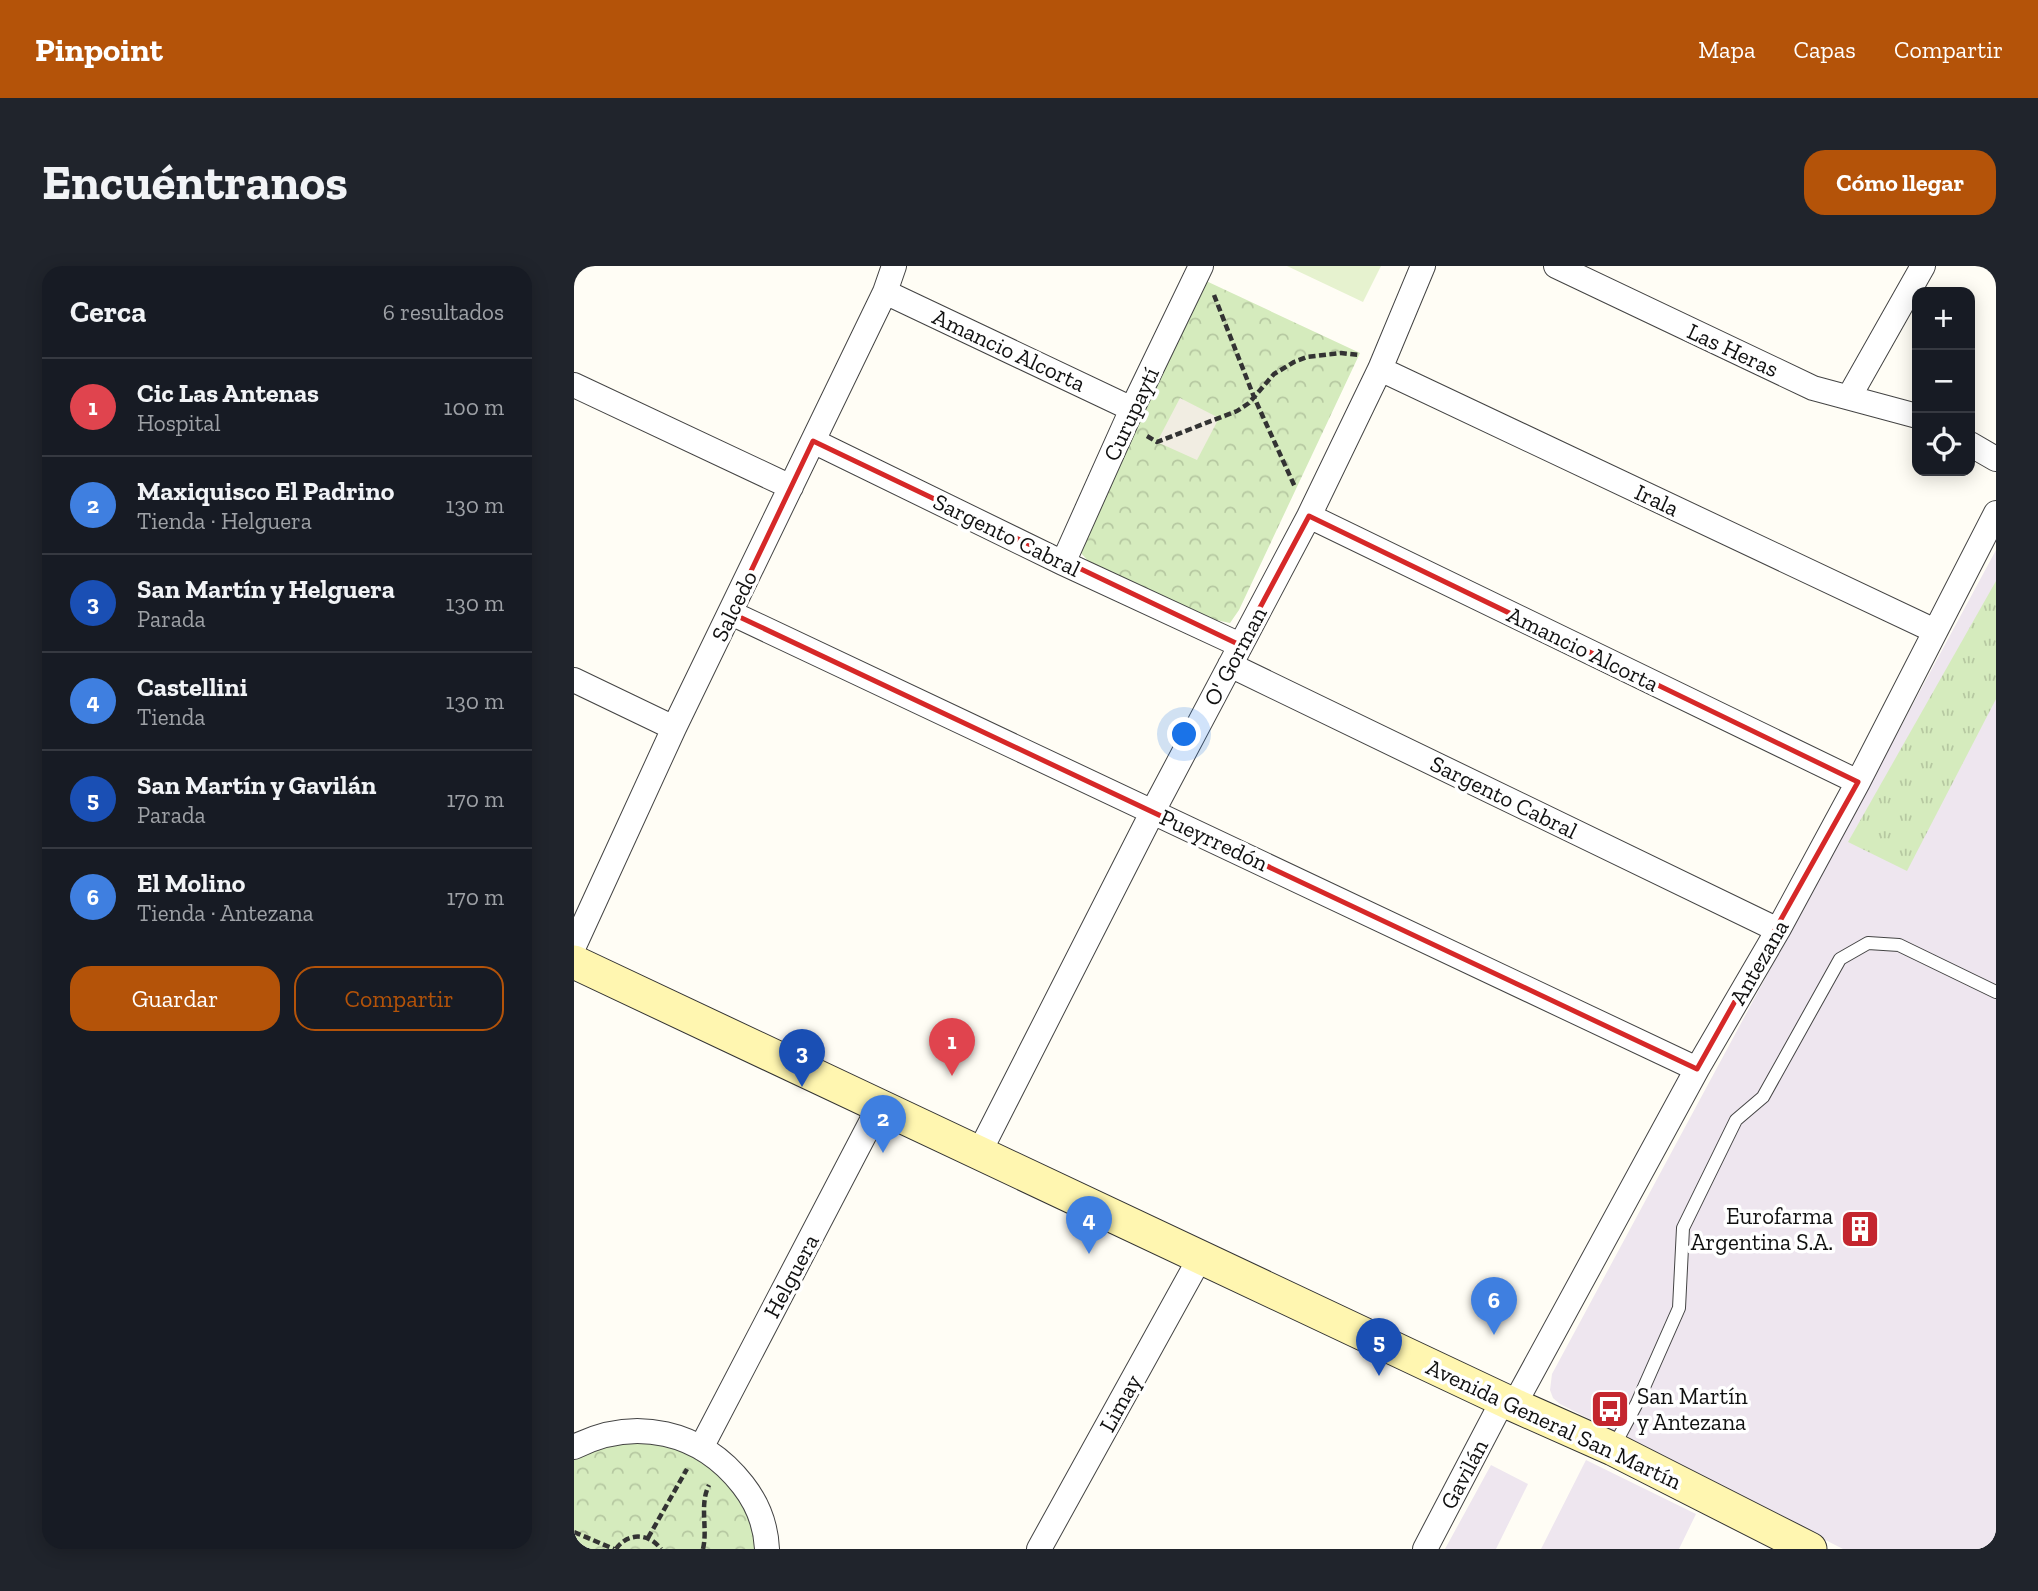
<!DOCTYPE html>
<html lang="es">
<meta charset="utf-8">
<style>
:root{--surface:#171b24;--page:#20242c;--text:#f1f3f6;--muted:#9ea1a6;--line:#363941;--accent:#b45309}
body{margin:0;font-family:"Zilla Slab",serif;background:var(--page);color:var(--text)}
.controls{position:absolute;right:21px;top:21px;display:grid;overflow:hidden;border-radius:14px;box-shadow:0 4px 18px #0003}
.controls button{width:63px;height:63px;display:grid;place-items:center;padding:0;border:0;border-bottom:2px solid var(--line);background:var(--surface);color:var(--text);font:35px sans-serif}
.you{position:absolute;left:611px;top:469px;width:24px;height:24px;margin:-18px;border:5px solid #fff;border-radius:50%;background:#1a73e8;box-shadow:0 0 0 10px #1a73e833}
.badge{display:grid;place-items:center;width:46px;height:46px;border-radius:50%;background:var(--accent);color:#fff;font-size:23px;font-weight:700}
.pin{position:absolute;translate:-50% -58px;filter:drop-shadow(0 2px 4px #0008)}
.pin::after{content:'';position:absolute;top:37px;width:24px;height:21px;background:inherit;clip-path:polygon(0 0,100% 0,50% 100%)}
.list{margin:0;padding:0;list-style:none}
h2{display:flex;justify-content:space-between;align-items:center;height:91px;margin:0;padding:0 28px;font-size:30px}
h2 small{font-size:23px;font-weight:400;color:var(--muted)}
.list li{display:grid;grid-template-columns:46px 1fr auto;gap:21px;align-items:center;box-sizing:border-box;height:98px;padding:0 28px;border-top:2px solid var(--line)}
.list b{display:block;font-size:26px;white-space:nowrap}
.list p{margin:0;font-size:23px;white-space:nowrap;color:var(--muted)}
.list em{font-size:23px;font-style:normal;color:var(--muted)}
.actions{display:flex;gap:14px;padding:21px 28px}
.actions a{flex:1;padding:16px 0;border:2px solid var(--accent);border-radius:21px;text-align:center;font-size:24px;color:var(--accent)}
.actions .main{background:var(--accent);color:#fff}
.icon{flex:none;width:38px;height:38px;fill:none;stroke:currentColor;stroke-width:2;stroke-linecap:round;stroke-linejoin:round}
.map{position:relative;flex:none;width:1422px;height:1283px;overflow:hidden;border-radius:21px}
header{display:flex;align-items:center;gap:42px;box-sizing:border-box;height:98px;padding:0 35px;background:var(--accent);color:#fff}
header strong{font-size:33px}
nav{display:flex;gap:38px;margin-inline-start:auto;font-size:24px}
.intro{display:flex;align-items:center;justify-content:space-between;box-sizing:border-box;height:168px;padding:0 42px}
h1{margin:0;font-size:49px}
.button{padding:18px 32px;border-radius:21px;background:var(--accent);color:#fff;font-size:24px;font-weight:700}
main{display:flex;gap:42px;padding:0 42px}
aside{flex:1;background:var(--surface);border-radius:21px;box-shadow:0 4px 18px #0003}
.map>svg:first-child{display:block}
.industrial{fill:#eee6ef}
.grass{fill:url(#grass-tufts)}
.park{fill:url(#park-crowns)}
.pitch{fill:#e6f2cf}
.plaza{fill:#f1ede2}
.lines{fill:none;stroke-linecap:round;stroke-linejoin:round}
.service-casing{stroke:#444;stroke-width:14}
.minor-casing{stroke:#444;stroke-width:26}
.secondary-casing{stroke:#333;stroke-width:35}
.path{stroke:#333;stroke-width:4.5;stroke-dasharray:7 3.5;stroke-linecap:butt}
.service{stroke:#fff;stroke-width:12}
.minor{stroke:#fff;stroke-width:24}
.secondary{stroke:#fff6b0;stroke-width:33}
.marked{fill:none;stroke:#d62828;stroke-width:5;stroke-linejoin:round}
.labels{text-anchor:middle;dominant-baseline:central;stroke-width:7;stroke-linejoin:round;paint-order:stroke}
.street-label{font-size:23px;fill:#111;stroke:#fff}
.poi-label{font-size:23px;fill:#111;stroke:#fff;text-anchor:end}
</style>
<header>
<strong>Pinpoint</strong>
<nav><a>Mapa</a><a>Capas</a><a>Compartir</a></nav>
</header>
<div class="intro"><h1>Encuéntranos</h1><a class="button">Cómo llegar</a></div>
<main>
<aside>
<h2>Cerca<small>6 resultados</small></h2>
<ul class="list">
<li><span class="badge" style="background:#e0444e">1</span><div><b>Cic Las Antenas</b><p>Hospital</p></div><em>100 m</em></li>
<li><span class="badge" style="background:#3f7fe0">2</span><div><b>Maxiquisco El Padrino</b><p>Tienda · Helguera</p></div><em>130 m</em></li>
<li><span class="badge" style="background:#1a4fb4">3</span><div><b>San Martín y Helguera</b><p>Parada</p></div><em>130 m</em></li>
<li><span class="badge" style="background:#3f7fe0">4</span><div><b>Castellini</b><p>Tienda</p></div><em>130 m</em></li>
<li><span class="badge" style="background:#1a4fb4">5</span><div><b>San Martín y Gavilán</b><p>Parada</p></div><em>170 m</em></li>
<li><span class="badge" style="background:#3f7fe0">6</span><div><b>El Molino</b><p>Tienda · Antezana</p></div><em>170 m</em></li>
</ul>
<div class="actions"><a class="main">Guardar</a><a>Compartir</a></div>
</aside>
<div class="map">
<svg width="1422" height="1283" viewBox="0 0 1422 1283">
<defs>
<pattern id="grass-tufts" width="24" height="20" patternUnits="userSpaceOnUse" patternTransform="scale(1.75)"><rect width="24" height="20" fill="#d5ebbd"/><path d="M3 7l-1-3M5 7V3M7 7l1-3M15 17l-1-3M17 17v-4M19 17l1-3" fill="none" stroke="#b6c8a1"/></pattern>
<pattern id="park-crowns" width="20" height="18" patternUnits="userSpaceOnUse" patternTransform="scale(1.75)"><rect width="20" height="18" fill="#d5ebbd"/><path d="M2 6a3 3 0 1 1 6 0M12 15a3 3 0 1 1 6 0" fill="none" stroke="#b6c8a1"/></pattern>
</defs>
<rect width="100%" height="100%" fill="#fffdf5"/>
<path class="industrial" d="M1422,284V1283H1269L986,1138L979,1132L976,1124L978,1108Z
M1012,1194L1122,1248L1105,1283H967Z
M917,1199L954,1218L922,1283H871Z"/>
<path class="grass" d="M1422,315V433L1333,605L1274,576Z"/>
<path class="park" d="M630,14L786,87L665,344L656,357L632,352L514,295L507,287L506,280Z
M44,1171L123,1186L171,1239L182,1273V1283H0V1188Z"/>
<path class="pitch" d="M713,0H807L789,36Z"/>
<path class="plaza" d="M606,132L645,152L623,194L583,176Z"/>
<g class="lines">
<g class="service-casing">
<path id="service" d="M1039,1182L1063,1137L1105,1042L1109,962L1162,854L1189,831L1266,693L1294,677L1325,679L1422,726"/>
</g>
<g class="minor-casing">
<path id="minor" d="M982,0L1239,122L1343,150
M311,26L558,143
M806,103L1361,365
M0,119L217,221
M1275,131L1349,0
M239,175L489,297L666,379
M1396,178L1422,193
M735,250L1284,516
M489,297L558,143L627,0
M157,347L1123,803
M656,399L1204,664
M0,414L100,462
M0,680L100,462L311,26L320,0
M405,887L579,545L735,250L806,103L849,0
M940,1139L1123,803L1204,664L1284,516L1422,247
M128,1180L306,839
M0,1181C61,1150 127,1165 169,1219C183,1237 192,1260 193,1283
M465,1283L627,990
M851,1283L929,1134"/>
</g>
<g class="secondary-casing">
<path id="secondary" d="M0,696L940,1139L1039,1183L1236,1283"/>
</g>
<path class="path" d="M640,29L680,131L721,221
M573,170L583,176L663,145L675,137L700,108L720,96L733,91L767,87L785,89
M0,1266L40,1283
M74,1272L113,1203
M42,1283C54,1266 75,1267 87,1283
M129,1283C134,1262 125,1239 135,1219"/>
<use href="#service" class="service"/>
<use href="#minor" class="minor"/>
<use href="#secondary" class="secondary"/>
</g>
<path class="marked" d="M239,175L666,379L735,250L1284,516L1123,803L157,347Z"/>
<defs>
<g id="building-square" transform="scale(2.0125)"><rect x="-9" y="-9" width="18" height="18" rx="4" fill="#c4262e" stroke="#fff"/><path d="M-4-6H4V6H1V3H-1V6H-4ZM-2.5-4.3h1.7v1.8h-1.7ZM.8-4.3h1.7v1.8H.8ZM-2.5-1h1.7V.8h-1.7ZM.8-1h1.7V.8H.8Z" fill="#fff"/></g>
<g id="bus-square" transform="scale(2.0125)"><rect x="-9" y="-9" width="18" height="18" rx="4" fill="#c4262e" stroke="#fff"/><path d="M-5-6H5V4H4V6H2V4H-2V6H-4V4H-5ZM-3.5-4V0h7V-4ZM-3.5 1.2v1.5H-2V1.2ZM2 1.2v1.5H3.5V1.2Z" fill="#fff"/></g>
</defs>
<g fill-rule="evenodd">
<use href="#building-square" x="1286" y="963"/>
<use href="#bus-square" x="1036" y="1143"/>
</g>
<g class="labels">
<g class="street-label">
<text transform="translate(435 84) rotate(25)">Amancio Alcorta</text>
<text transform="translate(1159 84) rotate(25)">Las Heras</text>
<text transform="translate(557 148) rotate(-65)">Curupaytí</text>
<text transform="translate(1083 234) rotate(25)">Irala</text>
<text transform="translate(433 269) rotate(26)">Sargento Cabral</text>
<text transform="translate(160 340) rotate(-64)">Salcedo</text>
<text transform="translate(1009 383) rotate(26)">Amancio Alcorta</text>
<text transform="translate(661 390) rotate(-62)">O' Gorman</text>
<text transform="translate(930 531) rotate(26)">Sargento Cabral</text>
<text transform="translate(640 574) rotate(25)">Pueyrredón</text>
<text transform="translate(1185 696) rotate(-60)">Antezana</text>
<text transform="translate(217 1010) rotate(-62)">Helguera</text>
<text transform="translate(546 1137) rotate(-61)">Limay</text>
<text transform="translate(980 1158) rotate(25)">Avenida General San Martín</text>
<text transform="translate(890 1208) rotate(-62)">Gavilán</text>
</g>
<g class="poi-label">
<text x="1259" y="950">Eurofarma<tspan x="1259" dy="26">Argentina S.A.</tspan></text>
<text x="1063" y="1130" text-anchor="start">San Martín<tspan x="1063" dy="26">y Antezana</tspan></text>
</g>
</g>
</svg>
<div class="controls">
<button>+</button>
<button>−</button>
<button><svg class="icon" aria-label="locate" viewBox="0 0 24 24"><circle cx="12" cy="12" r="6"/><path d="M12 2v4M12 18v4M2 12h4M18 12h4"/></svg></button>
</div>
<div class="you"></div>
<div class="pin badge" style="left:378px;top:810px;background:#e0444e">1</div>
<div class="pin badge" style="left:309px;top:887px;background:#3f7fe0">2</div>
<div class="pin badge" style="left:228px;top:821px;background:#1a4fb4">3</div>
<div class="pin badge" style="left:515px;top:988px;background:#3f7fe0">4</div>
<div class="pin badge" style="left:805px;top:1110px;background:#1a4fb4">5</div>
<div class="pin badge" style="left:920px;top:1069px;background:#3f7fe0">6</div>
</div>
</main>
